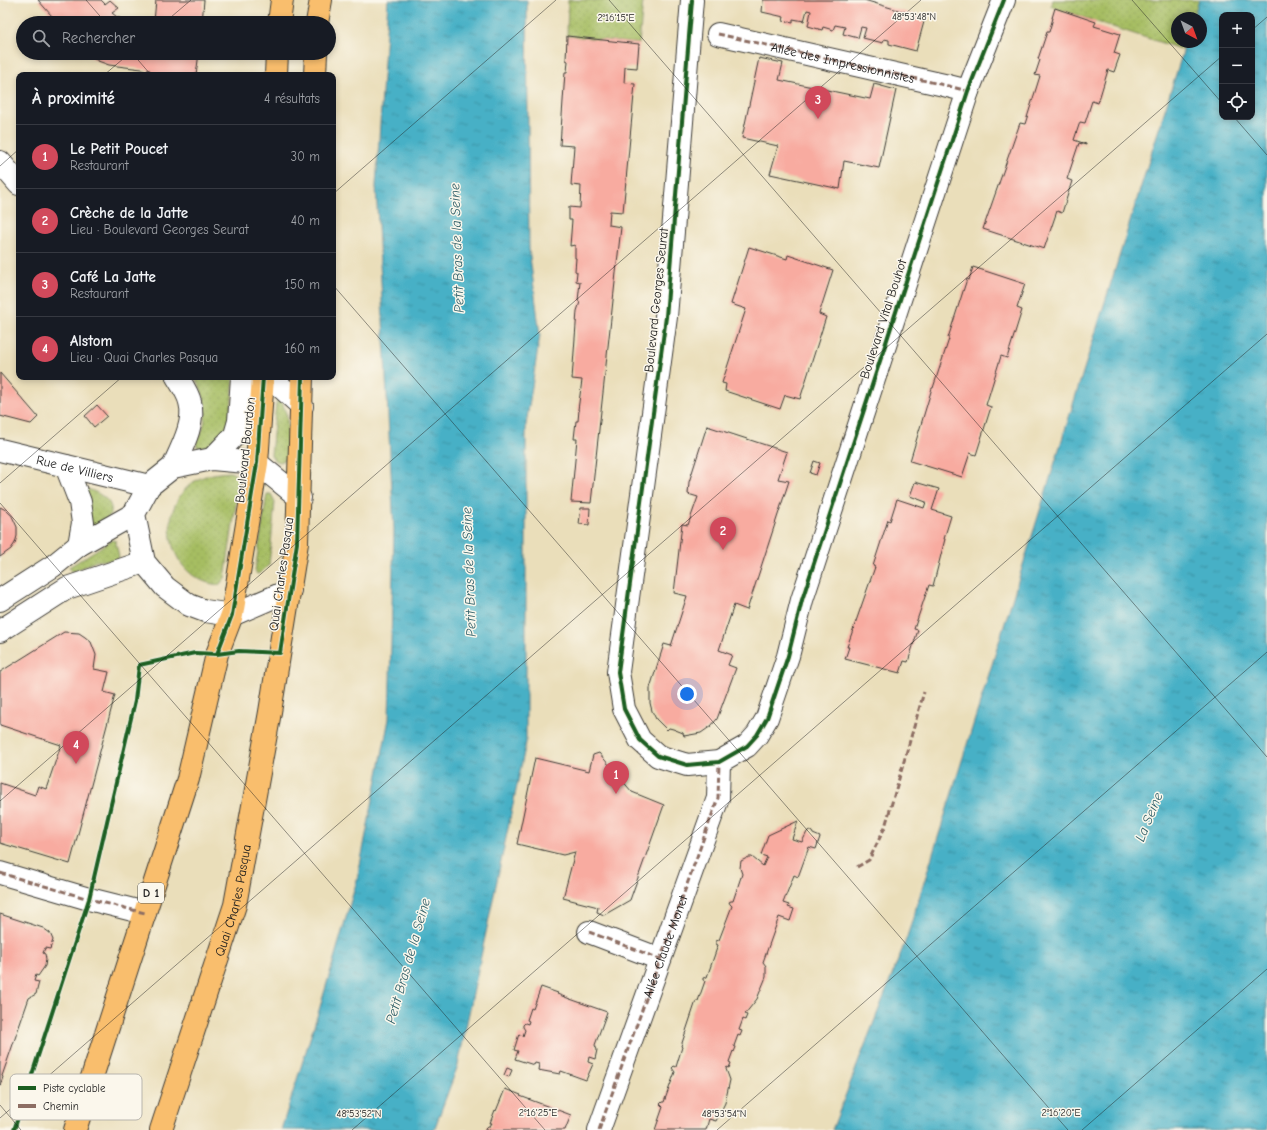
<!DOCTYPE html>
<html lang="fr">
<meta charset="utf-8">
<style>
:root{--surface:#171b24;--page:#242831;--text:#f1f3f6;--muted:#9ea1a6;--line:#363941;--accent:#d1495b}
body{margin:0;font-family:"Comic Neue",sans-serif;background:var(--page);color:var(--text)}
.controls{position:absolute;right:12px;top:12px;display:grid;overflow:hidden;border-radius:8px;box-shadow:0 2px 6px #0003}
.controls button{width:36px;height:36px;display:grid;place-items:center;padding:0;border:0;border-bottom:1px solid var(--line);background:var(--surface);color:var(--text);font:20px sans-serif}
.compass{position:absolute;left:1171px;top:12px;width:36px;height:36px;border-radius:50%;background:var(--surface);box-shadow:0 2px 6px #0003;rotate:139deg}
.you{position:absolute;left:687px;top:694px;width:14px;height:14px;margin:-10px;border:3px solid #fff;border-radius:50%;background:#1a73e8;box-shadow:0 0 0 6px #1a73e833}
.badge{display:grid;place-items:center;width:26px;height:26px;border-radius:50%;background:var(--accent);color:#fff;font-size:13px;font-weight:700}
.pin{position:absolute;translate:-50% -33px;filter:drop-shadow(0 1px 2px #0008)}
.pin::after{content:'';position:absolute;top:21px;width:14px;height:12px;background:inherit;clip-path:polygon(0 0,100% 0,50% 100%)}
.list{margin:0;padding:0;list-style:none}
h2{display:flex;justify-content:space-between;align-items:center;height:52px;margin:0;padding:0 16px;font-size:17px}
h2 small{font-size:13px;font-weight:400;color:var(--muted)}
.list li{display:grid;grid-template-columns:26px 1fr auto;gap:12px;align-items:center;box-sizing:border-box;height:64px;padding:0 16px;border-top:1px solid var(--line)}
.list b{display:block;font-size:15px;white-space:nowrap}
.list p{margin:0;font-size:13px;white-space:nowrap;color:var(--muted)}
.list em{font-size:13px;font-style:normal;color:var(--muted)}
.icon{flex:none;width:22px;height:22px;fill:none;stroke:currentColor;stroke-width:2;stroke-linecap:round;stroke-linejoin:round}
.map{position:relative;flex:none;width:1267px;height:1130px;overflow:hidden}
.search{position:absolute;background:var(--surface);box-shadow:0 2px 6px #0003;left:16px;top:16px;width:320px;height:44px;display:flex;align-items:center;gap:10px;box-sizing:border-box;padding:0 14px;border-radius:22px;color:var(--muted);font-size:15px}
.panel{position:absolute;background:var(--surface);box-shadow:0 2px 6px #0003;left:16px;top:72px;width:320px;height:308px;border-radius:8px}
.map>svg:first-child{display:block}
.grass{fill:url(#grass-dots);stroke:#616c3f}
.water{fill:url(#water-ripples);stroke:#326671;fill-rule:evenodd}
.building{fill:#f8aba0}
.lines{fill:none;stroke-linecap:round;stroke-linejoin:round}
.minor-casing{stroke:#3b3934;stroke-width:24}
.major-casing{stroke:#3b3934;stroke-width:24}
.minor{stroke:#fff;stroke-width:22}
.major{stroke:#f9be6d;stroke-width:22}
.quiet{stroke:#8d6e63;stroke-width:3;stroke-dasharray:6 3;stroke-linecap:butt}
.cycleway-casing{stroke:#fbf7ec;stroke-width:6}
.cycleway{stroke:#1b5e20;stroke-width:4}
.ticks{fill:none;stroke:#1c1c1c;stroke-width:1;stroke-opacity:0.45}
.labels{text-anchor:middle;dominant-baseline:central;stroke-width:3;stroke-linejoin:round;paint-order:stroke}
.shield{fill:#fbf7ec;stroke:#5f5e5a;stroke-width:1}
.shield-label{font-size:12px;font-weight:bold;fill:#1c1c1c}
.street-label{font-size:13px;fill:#1c1c1c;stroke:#fbf7ec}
.water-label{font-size:14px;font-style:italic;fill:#2f5f68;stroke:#fbf7ec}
.key{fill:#fbf7ec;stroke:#b8b5ae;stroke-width:1}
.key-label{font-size:11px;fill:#1c1c1c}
.ticks-label{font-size:10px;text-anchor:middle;fill:#1c1c1c;stroke:#fbf7ec;stroke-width:3;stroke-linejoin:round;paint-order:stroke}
</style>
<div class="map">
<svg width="1267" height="1130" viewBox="0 0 1267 1130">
<defs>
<pattern id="grass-dots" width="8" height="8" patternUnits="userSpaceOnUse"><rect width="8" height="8" fill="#a6bd62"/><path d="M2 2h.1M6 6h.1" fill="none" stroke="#8ea254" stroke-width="1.8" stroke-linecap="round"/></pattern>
<pattern id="water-ripples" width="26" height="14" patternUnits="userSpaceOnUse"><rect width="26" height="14" fill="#47b0c6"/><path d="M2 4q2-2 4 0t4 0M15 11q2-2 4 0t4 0" fill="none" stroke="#3a8ea0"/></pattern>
</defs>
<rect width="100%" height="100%" fill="#fbf7ec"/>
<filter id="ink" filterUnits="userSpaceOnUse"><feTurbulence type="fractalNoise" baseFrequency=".025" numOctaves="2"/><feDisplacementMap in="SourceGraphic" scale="8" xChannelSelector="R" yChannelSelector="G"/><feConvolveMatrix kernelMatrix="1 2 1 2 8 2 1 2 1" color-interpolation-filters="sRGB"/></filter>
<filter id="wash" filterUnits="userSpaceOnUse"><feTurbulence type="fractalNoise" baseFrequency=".012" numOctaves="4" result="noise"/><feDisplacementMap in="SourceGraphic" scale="16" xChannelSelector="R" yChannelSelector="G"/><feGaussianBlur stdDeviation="0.9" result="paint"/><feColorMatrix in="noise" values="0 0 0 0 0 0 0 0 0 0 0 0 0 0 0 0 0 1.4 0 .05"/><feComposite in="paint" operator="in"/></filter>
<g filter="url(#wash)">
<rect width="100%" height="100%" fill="#eadeba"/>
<path class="grass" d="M568,0H643L639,44L567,36Z
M1053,0H1199L1193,18H1177V42H1186L1184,50L1057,9L1051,6Z
M198,377H234L229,428L213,444L199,448L196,445C197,439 201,434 203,428C208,411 205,394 196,380Z
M278,400L282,402L287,416L288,454L286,459L280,462L274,460L271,455L276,404Z
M230,472C236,474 240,477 239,483L225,578L219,585C167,580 153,509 195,481C206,474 218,473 230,472Z
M84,488C94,490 117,501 110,515C106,521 95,526 89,531Z
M267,494H271L275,502L269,565L260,573L257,574L255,571Z
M112,540L116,541V543L119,557L118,560L96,561L73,572L69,567Z"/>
<path class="water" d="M388,0H527L529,249L540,335L526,425V743L458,1065L434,1130H281L320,1007L357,880L389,719L394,530L376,186Z
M1199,0H1267V1130H832L907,937L1186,42H1201V18H1193ZM1222,15H1252V117H1222Z"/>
<g id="blocks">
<path class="building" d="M38,0H101L105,4L110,0L119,8L112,13L117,17L122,19L154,22L156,0H204L202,23H58Z
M763,0H864L925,18L916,51L889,44V40L884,39L883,43L863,38L866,28L861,27L858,38L843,34L845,27L835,25L833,30L823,27L822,30L808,26L811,11L807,10L804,21L793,19V23L783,21L784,17L762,12Z
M1055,8L1096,22L1094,26L1120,34L1114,53L1120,55L1114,72L1108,70L1098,103L1092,101L1085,123L1080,122L1074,140L1086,144V145L1079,143L1067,179L1072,181L1062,213L1057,211L1044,249L983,229L1020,123L1025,124L1040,76L1035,75L1040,60L1038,59L1047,32H1049L1053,18H1052Z
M567,36L639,44L637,68L625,67L624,83L635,84L623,212L610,211L609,225L621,227L591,503L571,502L577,439H574L576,421H578L579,410H578L582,380L572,379L577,311L580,302L578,301L580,282L576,281L577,272L575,271L576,258H575V245L570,246L572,220H569V207L580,208L581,186L571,185L574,146L560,145L565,72H567L568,61L566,60Z
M84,53H199L196,75H149L150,70L109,65L98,61Z
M759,58L783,63L779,80L870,99L874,84L896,90L879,168L844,161L840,189L770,174L778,146L742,138Z
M749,247L787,259L788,255L833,270L819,314L826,317L800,399L785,395L780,409L725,391L726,384L722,383L746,309L731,304Z
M973,267L1025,284L1017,308L1022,310L1007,358L1001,356L986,405L991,407L976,455L970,453L962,477L910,461L932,388H933L949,339L948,338L967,279L969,280Z
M0,373L38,417L31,424L0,416Z
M97,405L107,416L94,427L85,416Z
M707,426L787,452L778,479L789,481L747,610L734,605L719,650L732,655L728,665L736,668L717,719L711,726L701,733L684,736L683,733L673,729L669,728L667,730L656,719L652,711L650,703V688L664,644L671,646L687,596L674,593L682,524L688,525L698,497L688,494L689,482Z
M814,461L820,463L816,475L810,473Z
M915,482L939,489L932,510L951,516L944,539H945L933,586L929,585L914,629L918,630L908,662L904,661L900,673L845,659L849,647H847L875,567L873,566L888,520L890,521L897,499L924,508L926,502L910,496Z
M0,507L6,510L12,516L17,527V536L15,543L11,549L0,557Z
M581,508H590L589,525L579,524Z
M64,632L79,633L85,637L91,642L96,655L94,669L109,672L104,692L115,695L70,864L0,843V783L35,795L38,786L46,789L61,745L0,725V672Z
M599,753L632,792L664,805L630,900L604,915L597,912L598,907L563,898L575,852L563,855L517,844L535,758L589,771L593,755Z
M798,821L792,839L802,842L807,832L809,830L812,832L813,834L820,837L816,849L809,847L798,877L794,875L783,903L789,905L788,907L794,909L790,921L779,917L763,962L766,966V977L757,999L745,1014L747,1015L745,1020L743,1019L739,1030L742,1031L740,1036L738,1035L734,1046L736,1047L734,1052L733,1051L729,1062L731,1063L729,1068L727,1067L726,1069L730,1080L725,1103L716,1121L709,1119L706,1130H655L663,1107L660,1104L662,1102H664L675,1072L672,1068L674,1066L676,1067L682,1047L681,1046L696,1001H698L705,981L703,980V978L707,977L718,945L716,944V941L719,940L732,906L730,904L729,902L731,901H733L742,874L740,868L741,861L749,857H752L763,866L767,857L761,855L768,835Z
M0,914L43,928L50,933L53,940L50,949L45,948L43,953L45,954L46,959L45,966L38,976L36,975L34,981L39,982L36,994L29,998L2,1076L3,1077L0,1086Z
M541,987L558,993L557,994L570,999L607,1012L595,1045L597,1050L595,1059L589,1057L588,1062L593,1064L586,1080L561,1071L560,1074L538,1070L539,1064L535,1063L534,1065L515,1059L518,1051L514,1050L519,1034L523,1036L525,1030L523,1027V1025L525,1023L528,1024L529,1021L527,1020L531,1008L533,1009Z
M507,1068L512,1070L509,1077L504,1075Z
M505,1089L521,1095L520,1096L571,1115L565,1130H486V1128L488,1126H490L492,1123H490L495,1110L496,1111Z"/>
</g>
</g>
<g filter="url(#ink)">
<use href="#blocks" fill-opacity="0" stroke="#3b3934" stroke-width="1"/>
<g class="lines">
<g class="minor-casing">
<g id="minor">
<path d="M692,0L666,317L618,672L624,709L640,740L658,756L687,765L719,762L747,746L757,735L767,718L788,656L802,600L968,91L1004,0"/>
<path d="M718,34L944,85L968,91"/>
<path d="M0,162L19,184"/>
<path d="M270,377L302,406"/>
<path id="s1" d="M0,450L149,486"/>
<path d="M212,459L235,435L239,421L242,377"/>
<path d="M66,466L80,502L83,523L79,545"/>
<path d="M173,467C181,449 196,422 190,402C188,393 182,385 177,377"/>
<path d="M290,590L232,615L205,611L189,605L165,587L144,562L134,514L149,486L173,467L212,459L257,463L300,498"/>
<path d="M0,600L53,566L79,545L134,514"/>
<path d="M0,631L67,588L144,562"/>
<path d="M0,873L89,899L145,913"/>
<path d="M589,932L660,959"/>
<path id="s2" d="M599,1130L718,798L719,762"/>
</g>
</g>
<g class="major-casing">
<g id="major">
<path d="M279,23L282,0"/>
<path d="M317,23L321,0"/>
<path d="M276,75L277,53"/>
<path d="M315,75L316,53"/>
<path d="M75,1130L188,779L217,654L232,615L257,463L263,377"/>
<path id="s3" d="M161,1130L235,905L270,712L297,543L302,377"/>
</g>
</g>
<use href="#minor" class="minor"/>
<use href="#major" class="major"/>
<g class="quiet">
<path id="s4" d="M718,34L944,85L968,91"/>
<path d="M857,867L869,860L885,827L924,692"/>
<path d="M0,873L89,899L145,913"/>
<path d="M589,932L660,959"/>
<path d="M599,1130L718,798L719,762"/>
</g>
<g class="cycleway-casing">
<path id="cycleway" d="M692,0L666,317L618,672L624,709L640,740L658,756L687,765L719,762L747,746L757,735L767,718L788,656L802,600L968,91L1004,0
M217,654L232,615L257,463L263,377
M14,1130L89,899L135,701L139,665L195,653L217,654L239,651L280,653L297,543L302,377"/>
</g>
<use href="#cycleway" class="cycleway"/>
</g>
</g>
<path class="ticks" d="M86,0L106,23M609,0L1267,757M1132,0L1222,103M164,23L191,0M1252,30L1267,17M132,53L151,75M104,75L130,53M1234,117L1267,155M0,166L19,149M333,194L556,0M333,285L1068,1130M0,483L122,377M0,503L545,1130M0,801L921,0M0,1105L21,1130M0,1118L1222,56M352,1130L1267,334M717,1130L1267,652M1082,1130L1267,969"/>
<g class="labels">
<rect class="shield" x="138" y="883" width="26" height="20" rx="3"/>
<g class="shield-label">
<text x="151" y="893">D 1</text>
</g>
<g class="street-label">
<text stroke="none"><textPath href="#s4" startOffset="128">Allée des Impressionnistes</textPath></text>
<text transform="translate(656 300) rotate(-84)">Boulevard Georges Seurat</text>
<text transform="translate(883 319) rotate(-72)">Boulevard Vital Bouhot</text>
<text transform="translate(245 450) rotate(-84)">Boulevard Bourdon</text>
<text stroke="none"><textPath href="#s1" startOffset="77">Rue de Villiers</textPath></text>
<text transform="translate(281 574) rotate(-82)">Quai Charles Pasqua</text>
<text stroke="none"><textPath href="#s3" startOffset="241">Quai Charles Pasqua</textPath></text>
<text stroke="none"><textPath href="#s2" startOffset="195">Allée Claude Monet</textPath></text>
</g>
<g class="water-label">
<text transform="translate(457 248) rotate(-92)">Petit Bras de la Seine</text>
<text transform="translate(469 572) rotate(-92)">Petit Bras de la Seine</text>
<text transform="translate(1149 817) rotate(-68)">La Seine</text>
<text transform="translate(408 961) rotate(-74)">Petit Bras de la Seine</text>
</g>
</g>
<rect x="10" y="1074" width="132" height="46" rx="6" class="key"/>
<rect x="18" y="1086" width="18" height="4" fill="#1b5e20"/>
<rect x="18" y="1104" width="18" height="4" fill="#8d6e63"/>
<g class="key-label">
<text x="43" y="1092">Piste cyclable</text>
<text x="43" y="1110">Chemin</text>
</g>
<g class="ticks-label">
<text x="914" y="20">48°53'48"N</text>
<text x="616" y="21">2°16'15"E</text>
<text x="538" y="1116">2°16'25"E</text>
<text x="1061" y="1116">2°16'20"E</text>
<text x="359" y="1117">48°53'52"N</text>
<text x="724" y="1117">48°53'54"N</text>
</g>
</svg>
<div class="controls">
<button>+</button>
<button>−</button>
<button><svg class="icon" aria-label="locate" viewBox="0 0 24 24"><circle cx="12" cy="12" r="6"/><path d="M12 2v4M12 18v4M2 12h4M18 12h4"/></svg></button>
</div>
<svg class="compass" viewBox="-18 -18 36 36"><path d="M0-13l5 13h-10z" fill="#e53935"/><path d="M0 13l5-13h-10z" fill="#9ea1a6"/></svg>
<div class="you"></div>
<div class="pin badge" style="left:616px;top:794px">1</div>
<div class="pin badge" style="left:723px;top:550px">2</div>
<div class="pin badge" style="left:818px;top:119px">3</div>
<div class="pin badge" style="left:76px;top:764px">4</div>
<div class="search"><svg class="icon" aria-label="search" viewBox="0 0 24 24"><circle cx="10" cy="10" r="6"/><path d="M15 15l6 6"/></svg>Rechercher</div>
<section class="panel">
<h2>À proximité<small>4 résultats</small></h2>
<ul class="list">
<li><span class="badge">1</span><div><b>Le Petit Poucet</b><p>Restaurant</p></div><em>30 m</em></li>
<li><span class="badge">2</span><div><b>Crèche de la Jatte</b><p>Lieu · Boulevard Georges Seurat</p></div><em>40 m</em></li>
<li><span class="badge">3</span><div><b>Café La Jatte</b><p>Restaurant</p></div><em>150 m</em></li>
<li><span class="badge">4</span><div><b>Alstom</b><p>Lieu · Quai Charles Pasqua</p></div><em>160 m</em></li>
</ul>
</section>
</div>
